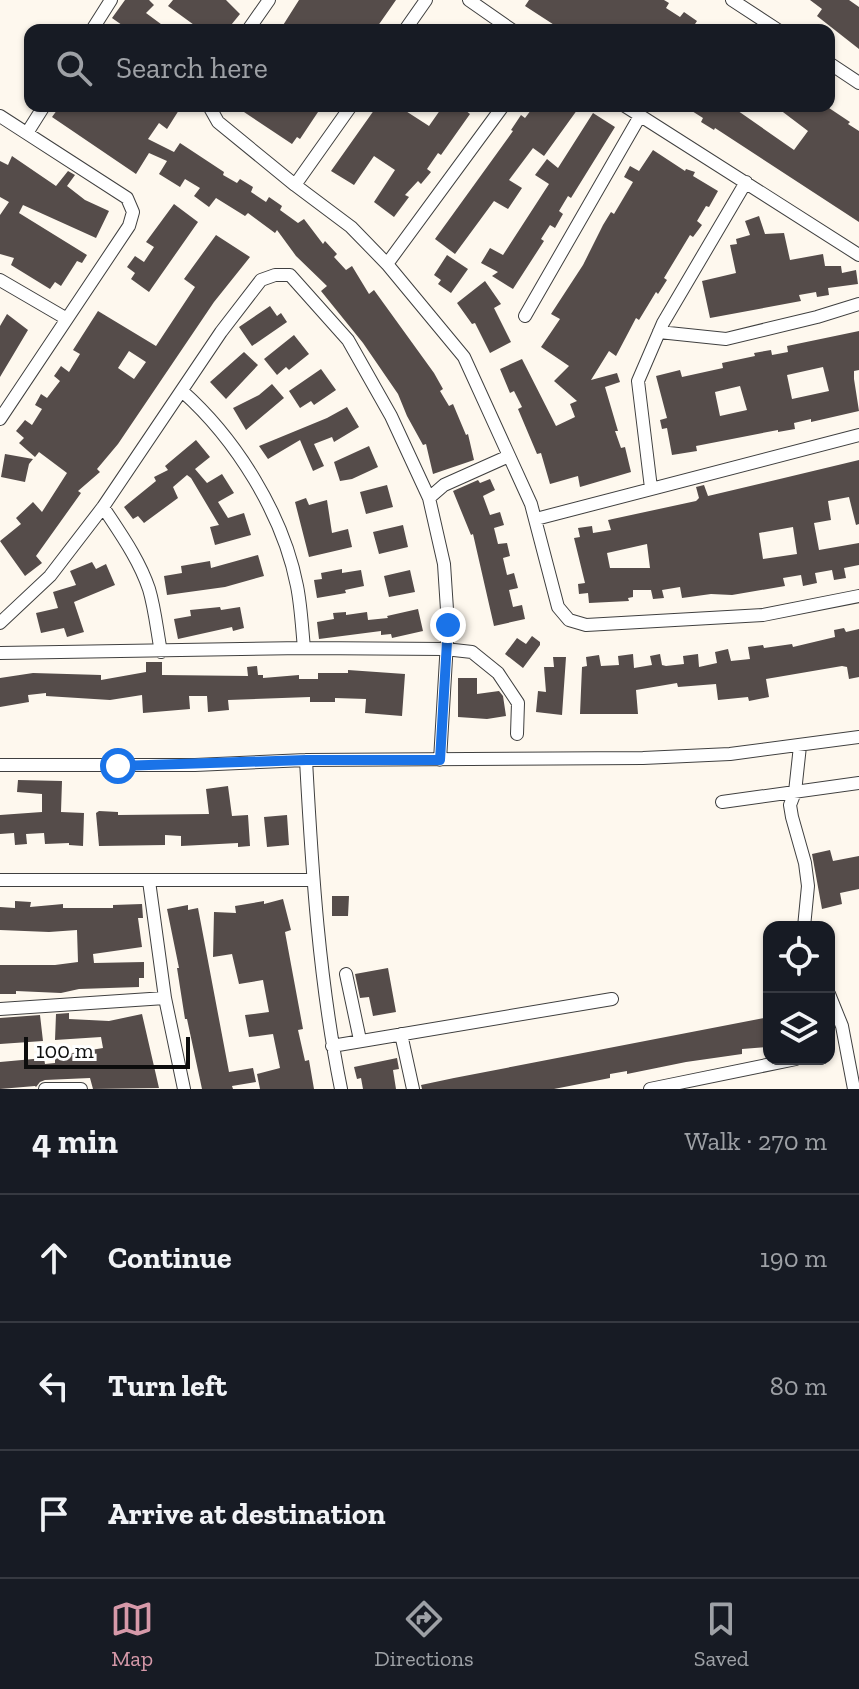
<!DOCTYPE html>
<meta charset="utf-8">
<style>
:root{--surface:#171b24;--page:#242831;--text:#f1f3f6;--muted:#9ea1a6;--line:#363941;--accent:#d699a9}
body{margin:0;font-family:"Zilla Slab",serif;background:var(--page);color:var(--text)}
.controls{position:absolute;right:24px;bottom:24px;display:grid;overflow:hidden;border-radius:16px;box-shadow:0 2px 6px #0004}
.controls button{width:72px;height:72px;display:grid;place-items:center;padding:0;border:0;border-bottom:2px solid var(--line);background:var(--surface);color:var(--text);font:40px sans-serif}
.scale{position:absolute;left:24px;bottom:20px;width:166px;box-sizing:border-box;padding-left:8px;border:4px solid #0d0d0d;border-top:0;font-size:22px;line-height:28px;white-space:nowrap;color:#0d0d0d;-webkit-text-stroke:6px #fff;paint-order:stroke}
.stop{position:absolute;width:24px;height:24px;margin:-18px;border:6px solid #1a73e8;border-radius:50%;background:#fff}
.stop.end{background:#1a73e8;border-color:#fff;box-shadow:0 2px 8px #0008}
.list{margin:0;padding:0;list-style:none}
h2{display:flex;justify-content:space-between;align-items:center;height:104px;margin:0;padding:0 32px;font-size:34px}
h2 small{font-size:26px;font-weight:400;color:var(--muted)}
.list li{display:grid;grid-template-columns:52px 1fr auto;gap:24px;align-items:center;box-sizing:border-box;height:128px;padding:0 32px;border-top:2px solid var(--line)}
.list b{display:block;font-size:30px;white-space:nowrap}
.list em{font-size:26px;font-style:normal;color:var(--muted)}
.icon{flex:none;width:44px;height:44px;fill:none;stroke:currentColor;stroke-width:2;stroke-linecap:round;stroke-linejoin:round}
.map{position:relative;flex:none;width:859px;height:1089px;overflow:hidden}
.search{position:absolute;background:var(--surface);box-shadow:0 2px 6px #0004;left:24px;right:24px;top:24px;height:88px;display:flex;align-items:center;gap:20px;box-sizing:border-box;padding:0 28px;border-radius:16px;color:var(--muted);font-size:30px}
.sheet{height:488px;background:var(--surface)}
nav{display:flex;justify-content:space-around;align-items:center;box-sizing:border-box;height:112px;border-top:2px solid var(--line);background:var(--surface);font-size:22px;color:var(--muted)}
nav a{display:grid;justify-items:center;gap:4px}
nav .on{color:var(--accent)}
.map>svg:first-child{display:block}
.building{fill:#554c4a;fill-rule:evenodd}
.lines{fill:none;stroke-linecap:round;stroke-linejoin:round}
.minor-casing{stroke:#404040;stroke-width:14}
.minor{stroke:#fff;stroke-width:12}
.route{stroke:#1a73e8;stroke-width:10}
</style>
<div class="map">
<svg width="859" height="1089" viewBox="0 0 859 1089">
<rect width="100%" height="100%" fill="#fef8ee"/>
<path class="building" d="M125,0H149L154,5L146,13L169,30H129L112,18Z
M173,0H226L240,14L227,30H201L168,6Z
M299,0H396L375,30H280Z
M529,0H664L669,3L666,8L680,17L684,12L697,21L691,30H562L525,6Z
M810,0H849L859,7V49L817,16L822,9Z
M60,106H173L179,110L167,129L159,123L148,139L174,152L180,143L224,172L223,175L237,183L240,179L253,187L251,192L266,202L269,197L282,206L280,210L298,223L304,219L323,244L325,241L337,254L334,257L346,270L352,266L369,294L374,290L434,373L443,389L440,391L449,406L453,404L466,435L468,434L474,460L433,474L426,444L423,445L407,416L398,394L363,343L321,291L327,286L296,256L277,230L275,233L248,213L245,216L216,198L209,207L194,196L200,188L185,179L180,187L159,174L167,161L149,153L136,174L52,117Z
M235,106H322L300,139L297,137L292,144Z
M377,106H398L429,126L443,106H460L470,114L441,155L438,153L427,169L431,172L421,184L418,181L405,195L409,197L394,217L374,202L395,170L374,156L354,185L331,171Z
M534,106H580L544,156L533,148L509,180L522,188L508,209L494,201L455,254L435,239L513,131L511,130L521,115L525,118Z
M684,106H731L794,150L808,131L775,106H826L850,122L848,124L859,131V222L715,128L714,130L701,122L703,118Z
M593,113L615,127L571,198L568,196L559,211L563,214L555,228L550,225L541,239L544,241L513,289L492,276L498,272L481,263L490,248L503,255L549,184L535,175L547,159L558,168Z
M653,150L685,171L686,169L695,172L693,176L718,191L709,207L706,206L697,221L702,225L693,237L690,235L664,278L667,280L658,294L656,292L639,320L636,318L616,356L609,351L591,380L617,373L620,382L605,387L618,431H615L621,448L625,447L631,472L580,487L578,476L550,484L541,453L537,454L518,409L522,407L514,391L510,393L500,369L522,359L556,426L575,417L570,404L577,401L554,381L569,366L541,347L560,319L551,314L583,265L603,225L611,212L614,214L633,182L624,177L630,166L639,171Z
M12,156L56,186L68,171L75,175L67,186L85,200L109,211L96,238L23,205L19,213L87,255L82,263L77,261L61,286L55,282L50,289L11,265L14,258L0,254V215L9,202L0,197V161L8,165Z
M174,204L198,222L149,292L131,279L135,273L127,267L135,256L144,262L154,247L146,242Z
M759,216L765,234L784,233L790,260L823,254L825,266H841L842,273L856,270L858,284L828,288L829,295L817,297L816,292L799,295L801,301L710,318L702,281L736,273L730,245L737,244L736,239L750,235L745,221Z
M216,235L250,257L214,302L118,444L97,469L100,472L78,491L81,493L36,556L42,563L25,576L0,541L21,524L16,518L33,502L42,512L67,473L39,452L35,457L19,443L24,438L16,431L25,420L32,425L42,409L35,405L41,394L47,398L60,381L54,376L61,366L69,372L80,354L73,350L98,311L156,346L195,287L184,279ZM129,351L146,362L134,379L118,368Z
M447,255L468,269L451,293L438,284L441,280L434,275Z
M485,281L501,304L494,308L511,342L490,353L475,323L472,324L457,303Z
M270,306L277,316L281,313L287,322L252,346L239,327Z
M7,314L28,330L0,377V326Z
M859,331V370L854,371V379L859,411L811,422V419L794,423L795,429L778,432V430L696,446L697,451L672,455L667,428L662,429L660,420L667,418L656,376L680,370L682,377L723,368L722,363L755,356L754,353L771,350L772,355L788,352L787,346ZM823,367L829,391L792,399L787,375ZM740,386L747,410L720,416L715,392Z
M294,335L309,354L289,370L286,367L277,375L264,359Z
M244,352L258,365L226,399L210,382Z
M321,369L336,390L314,405L311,401L300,408L289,391Z
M272,384L284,398L246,430L233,408L259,395Z
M347,407L359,427L334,442L332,437L314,444L324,466L313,471L300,440L268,459L259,446L327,418Z
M196,440L210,457L195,469L207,483L222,474L234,493L218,502L228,518L244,513L251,535L215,545L210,527L219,525L191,478L187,475L173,487L178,498L144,523L138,516L133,519L124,507L156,481L154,477L168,470L165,466Z
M369,446L378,467L352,479L340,481L334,462Z
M5,454L33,459L29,464L25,482L1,477Z
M859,460V524L856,525L849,497L828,501L831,520L814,523L819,550L859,543V565L844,568L846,578L834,580L832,570L815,573L817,583L803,586L801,575L783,578L785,586L732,595L711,594L682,598L680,587L662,590L664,598L653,599L651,590H633V597L628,598L629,601L589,603L588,593L579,594L578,584L585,583L574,538L580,537L578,528L592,526L593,533L611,530L608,520L696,501L699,498L696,487L704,485L708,496ZM793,527L797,554L763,559L759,533ZM647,544L650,568H610L607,553Z
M490,479L495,490L483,496L490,515L500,512L504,525L494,528L498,544L507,543L510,556L503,558L507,575L514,573L518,588L509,590L513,607L522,605L525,619L494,626L473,534L471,535L453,491L478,480L480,483Z
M387,485L393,507L366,514L360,492Z
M306,498L309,505L327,500L332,533L348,529L352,547L309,557L295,502Z
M403,525L408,547L379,554L373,532Z
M258,555L264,576L225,587L167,595L164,576L182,573L181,566L210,561L211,568Z
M92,562L96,569L106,564L115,585L74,602L84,632L67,637L64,628L41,633L36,613L58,608L53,592L76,585L70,571Z
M342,569V573L361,570L364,586L345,590L346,593L317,598L314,580L322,579L321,573Z
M410,570L415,592L389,597L384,576Z
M220,607L221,610L240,607L244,628L233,631L232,627L178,639L174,619L191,616L190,610Z
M418,609L423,631L392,638L391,634L381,635V631L319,639L317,622L334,619L333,613L346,612V615L367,612L368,620L388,618L387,616Z
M844,628L846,632L859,629V677L849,679L847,667L842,666L766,679L769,697L749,701L748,697L718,700L716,684L678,687L677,683L636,690L638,714H580L582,667L587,666L586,657L599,655L601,666L619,665L618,656L633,654L634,668L652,665L650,656L660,654L662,665L666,666L684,664L683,656L698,654L699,667L717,663L715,652L728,649L731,661L750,659L748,647L763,645L764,648L792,644L793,647L835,637L834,630Z
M532,636L540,642V645L523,668L505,654L517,638L526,644Z
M553,657H566L562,715L536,712L538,691L546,692L544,667H554Z
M146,662H162V675L248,676L247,667L257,666L258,675H263V678L299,675V679H318V673H348V670L405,674L402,716L365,713L366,699L335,698V702H310V697L228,700L229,710L208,712L207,696H189L190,709L143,713L142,695L110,700L46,696V693L28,695L29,702L0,707V678L33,673L101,675V680L146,672Z
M458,678H477V694L499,691L503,696L506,716L487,719L458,717Z
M18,780L62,781L61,812L84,813L83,846L69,845V843L45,844L44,833L26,834L27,844L15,845L14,833L0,834V815L42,812V794L17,792Z
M228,786L232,816L248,815L250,846L238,847V843L181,846V836L165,835V845L99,846L96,813L99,811L118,812V815L209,814L206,789Z
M287,815L289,845L267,847L264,817Z
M830,850L833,861L859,856V889L840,893L842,904L822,909L812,854Z
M332,896H349L348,916H332Z
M283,899L291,930L285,932L303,1029L298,1030L305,1061L309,1060L314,1089H260L257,1074L280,1068L273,1034L249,1037L245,1015L269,1012L263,980L239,984L232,954L213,957L214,912L236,913L235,906L264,901V904Z
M15,901L31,902L30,907L63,904V908H113V905L142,904L143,918H138L142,947L93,954L94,963L144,962V978H139V987L79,989L61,993L16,991V994H0V965H55L78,962L77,930L49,932L0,930V907L15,908Z
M188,905V910L198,908L229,1072L253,1068L256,1082L232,1086L233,1089H202L187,1019H185L177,968H179L167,909Z
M388,968L396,1012L373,1016L369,997L360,998L355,974Z
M69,1013V1019L109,1021L142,1014L159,1088L93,1089L90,1078L45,1080L40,1082L36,1087L35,1086L0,1089V1062L44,1058L45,1064L55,1063V1056L103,1048L101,1037L55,1040L56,1014Z
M40,1015L43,1041L0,1044V1018Z
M769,1017V1047L742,1049V1054L686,1062L627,1074V1071L610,1074V1078L554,1089H422L421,1085L454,1078Z
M397,1058L399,1069L393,1070L396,1089H363L361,1078L357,1079L354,1067Z"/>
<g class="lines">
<g class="minor-casing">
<path id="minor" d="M469,0L512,30
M732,0L778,30
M92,30L111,0
M248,30L269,0
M405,30L426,0
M829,63L859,83
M209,106L218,122L295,185L351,227L387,264L464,357L531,504L558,607L569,620L586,625L763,615L859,596
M625,106L859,255
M0,116L127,198L133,212L129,226L0,419
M27,133L44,106
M295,185L351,106
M387,264L503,106
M0,280L67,319
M525,316L640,116
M659,332L726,339L817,317L859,304
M182,391C236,439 283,514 297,586C301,606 302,628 304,648
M651,488L638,381L663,323L746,182
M429,498L444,485L509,456
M103,507C120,533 139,559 149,589C155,609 157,631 161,652
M536,519L859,435
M0,623L50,576L103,507L221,332L261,280L275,275H290L348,340L391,416L429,498L444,564L448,625L440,760
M0,653L304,648L445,649L472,652L498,673L518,703L517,734
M800,746L795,792L790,805L792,817L805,863L808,886L804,927
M306,760C312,871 319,980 341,1089
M0,765H195L306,760L643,758L730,754L859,737
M722,802L859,783
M0,880H311
M149,881L165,998L184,1089
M346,974L360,1040
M829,994L842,1026L854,1089
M0,1009L165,998
M401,1034L413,1089
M332,1046L612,999
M45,1089H81
M650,1089L796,1059"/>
</g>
<use href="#minor" class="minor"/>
</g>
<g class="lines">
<path class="route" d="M118,766L306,760H440L448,625"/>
</g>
</svg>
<div class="controls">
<button><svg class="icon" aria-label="locate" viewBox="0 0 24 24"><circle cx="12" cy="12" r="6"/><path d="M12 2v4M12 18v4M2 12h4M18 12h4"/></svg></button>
<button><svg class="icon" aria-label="layers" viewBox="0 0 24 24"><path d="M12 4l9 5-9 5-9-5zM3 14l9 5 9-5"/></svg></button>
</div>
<div class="scale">100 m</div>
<div class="stop" style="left:118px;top:766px"></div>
<div class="stop end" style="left:448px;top:625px"></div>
<div class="search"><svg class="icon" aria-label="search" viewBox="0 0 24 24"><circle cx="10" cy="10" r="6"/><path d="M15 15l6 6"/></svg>Search here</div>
</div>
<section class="sheet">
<h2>4 min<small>Walk · 270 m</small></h2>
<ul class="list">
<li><svg class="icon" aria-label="ahead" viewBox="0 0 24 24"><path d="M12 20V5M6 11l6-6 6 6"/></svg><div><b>Continue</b></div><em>190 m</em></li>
<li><svg class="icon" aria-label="left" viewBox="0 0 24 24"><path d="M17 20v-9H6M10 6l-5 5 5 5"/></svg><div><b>Turn left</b></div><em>80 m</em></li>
<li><svg class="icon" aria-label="arrive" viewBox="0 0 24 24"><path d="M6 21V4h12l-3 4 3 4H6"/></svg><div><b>Arrive at destination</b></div></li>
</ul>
</section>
<nav>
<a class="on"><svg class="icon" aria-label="map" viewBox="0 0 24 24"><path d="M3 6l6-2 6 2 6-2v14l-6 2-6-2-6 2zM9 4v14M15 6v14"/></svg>Map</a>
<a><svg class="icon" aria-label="directions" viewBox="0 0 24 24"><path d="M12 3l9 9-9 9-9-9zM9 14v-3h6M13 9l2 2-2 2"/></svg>Directions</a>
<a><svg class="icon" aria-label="saved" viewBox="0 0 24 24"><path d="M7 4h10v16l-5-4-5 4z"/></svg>Saved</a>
</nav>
